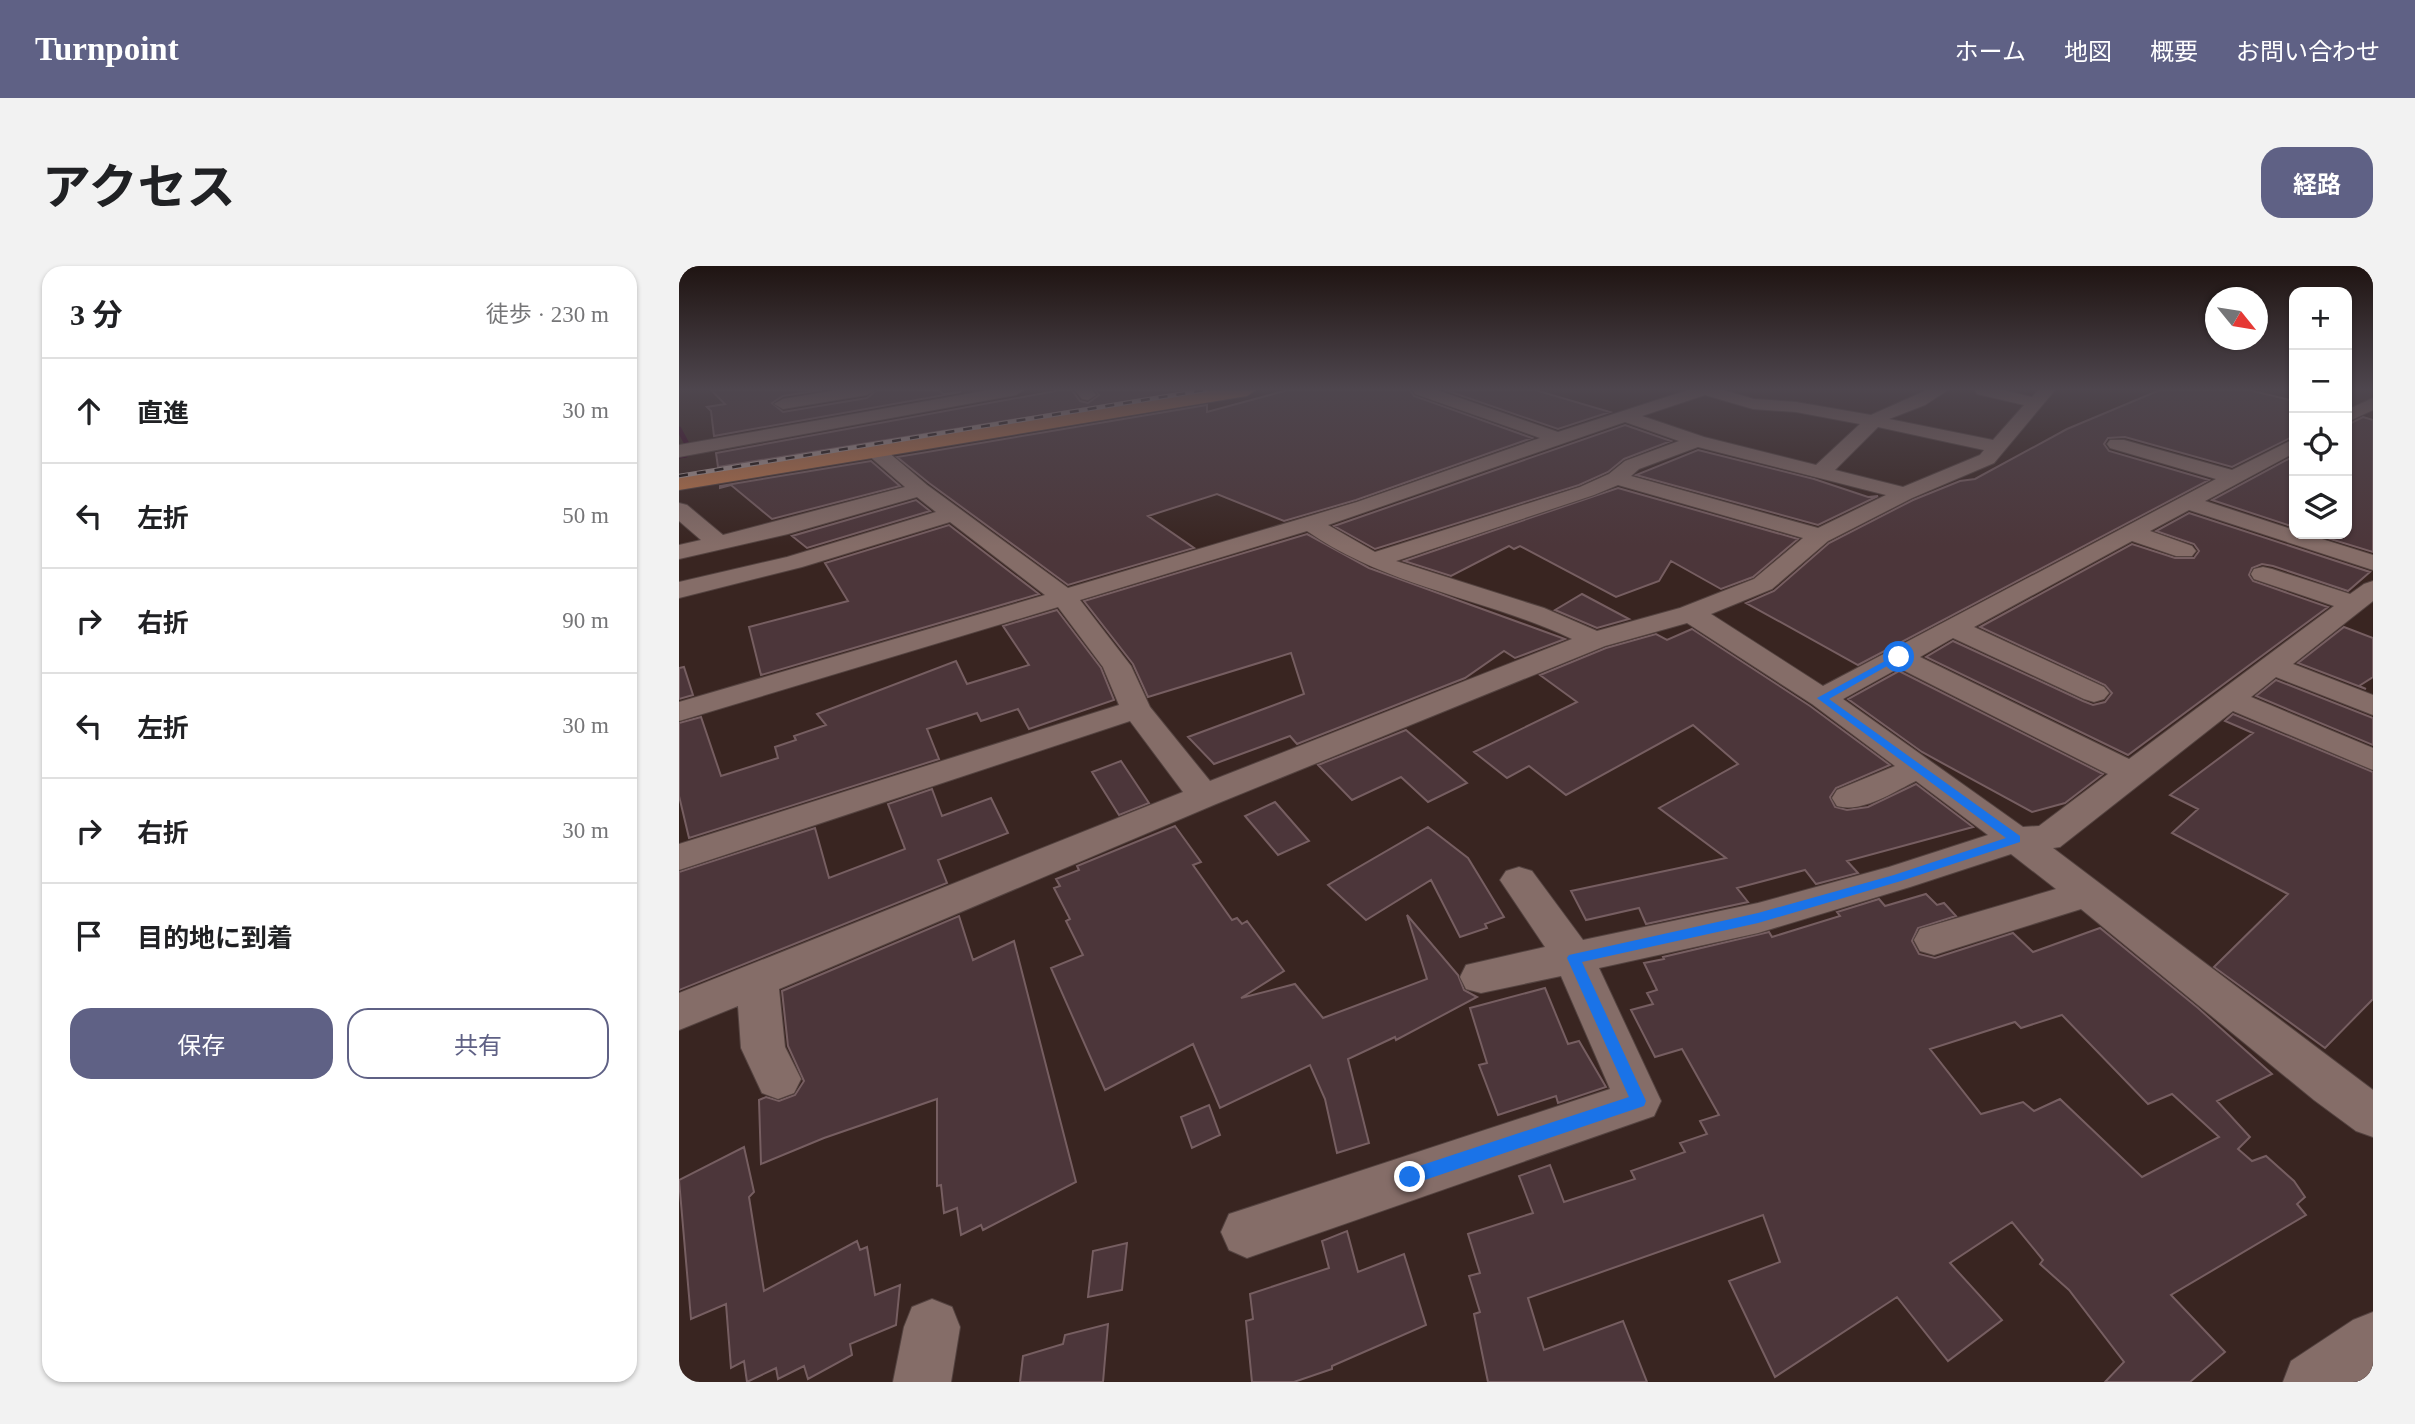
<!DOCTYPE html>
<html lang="ja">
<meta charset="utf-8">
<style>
:root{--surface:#fff;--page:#f2f2f2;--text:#202124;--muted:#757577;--line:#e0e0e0;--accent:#5f6185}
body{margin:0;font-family:"Times New Roman","Noto Sans JP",serif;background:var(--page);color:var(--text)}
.controls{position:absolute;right:21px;top:21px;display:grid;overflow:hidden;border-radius:14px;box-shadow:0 2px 5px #0004}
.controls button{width:63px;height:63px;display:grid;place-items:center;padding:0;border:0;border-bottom:2px solid var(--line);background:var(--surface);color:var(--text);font:35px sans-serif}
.compass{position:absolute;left:1526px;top:21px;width:63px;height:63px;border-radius:50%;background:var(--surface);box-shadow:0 2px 5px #0004;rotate:120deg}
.stop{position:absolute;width:21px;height:21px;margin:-16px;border:5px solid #1a73e8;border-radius:50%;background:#fff}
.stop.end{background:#1a73e8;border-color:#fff;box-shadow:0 2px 7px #0008}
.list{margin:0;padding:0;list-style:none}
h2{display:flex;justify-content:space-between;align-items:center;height:91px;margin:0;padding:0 28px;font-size:30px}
h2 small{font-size:23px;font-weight:400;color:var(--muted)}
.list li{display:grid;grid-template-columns:46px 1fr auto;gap:21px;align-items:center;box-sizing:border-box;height:105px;padding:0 28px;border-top:2px solid var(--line)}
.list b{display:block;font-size:26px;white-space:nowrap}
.list em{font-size:23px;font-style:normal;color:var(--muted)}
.actions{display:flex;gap:14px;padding:21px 28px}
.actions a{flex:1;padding:16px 0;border:2px solid var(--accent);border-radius:21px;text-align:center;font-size:24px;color:var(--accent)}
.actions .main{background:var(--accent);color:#fff}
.icon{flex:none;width:38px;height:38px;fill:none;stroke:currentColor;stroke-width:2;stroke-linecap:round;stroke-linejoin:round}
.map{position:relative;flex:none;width:1694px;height:1116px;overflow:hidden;border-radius:21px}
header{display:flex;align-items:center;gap:42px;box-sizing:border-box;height:98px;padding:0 35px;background:var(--accent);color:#fff}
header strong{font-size:33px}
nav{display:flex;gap:38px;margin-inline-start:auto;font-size:24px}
.intro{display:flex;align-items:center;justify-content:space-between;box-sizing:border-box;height:168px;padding:0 42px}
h1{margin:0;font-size:49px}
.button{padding:18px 32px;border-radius:21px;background:var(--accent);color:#fff;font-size:24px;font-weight:700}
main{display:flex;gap:42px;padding:0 42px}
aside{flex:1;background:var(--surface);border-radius:21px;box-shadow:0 2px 5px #0004}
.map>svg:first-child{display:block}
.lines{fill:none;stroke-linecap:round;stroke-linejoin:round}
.stream{stroke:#370023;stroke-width:5}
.building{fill:#4c363a;stroke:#765e61;stroke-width:2;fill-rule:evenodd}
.minor-casing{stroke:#544340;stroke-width:2}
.trunk-casing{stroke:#544340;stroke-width:2}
.minor{fill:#856d68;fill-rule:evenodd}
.trunk{fill:#be764a;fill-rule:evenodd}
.rail-casing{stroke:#ac9b98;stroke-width:4.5}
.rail{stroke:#1a110f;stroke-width:2.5;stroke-dasharray:9;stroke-linecap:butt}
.route{fill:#1a73e8}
</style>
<header>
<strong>Turnpoint</strong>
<nav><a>ホーム</a><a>地図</a><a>概要</a><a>お問い合わせ</a></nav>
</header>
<div class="intro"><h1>アクセス</h1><a class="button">経路</a></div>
<main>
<aside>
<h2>3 分<small>徒歩 · 230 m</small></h2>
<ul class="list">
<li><svg class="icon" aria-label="ahead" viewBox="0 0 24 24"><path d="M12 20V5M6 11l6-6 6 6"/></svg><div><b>直進</b></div><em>30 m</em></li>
<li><svg class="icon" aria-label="left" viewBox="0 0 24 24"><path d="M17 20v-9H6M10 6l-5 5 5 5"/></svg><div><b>左折</b></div><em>50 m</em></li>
<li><svg class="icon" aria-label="right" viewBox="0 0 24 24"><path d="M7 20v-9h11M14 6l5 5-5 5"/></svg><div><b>右折</b></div><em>90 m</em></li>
<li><svg class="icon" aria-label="left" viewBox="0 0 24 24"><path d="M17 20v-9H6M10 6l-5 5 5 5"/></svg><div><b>左折</b></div><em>30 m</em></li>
<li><svg class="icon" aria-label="right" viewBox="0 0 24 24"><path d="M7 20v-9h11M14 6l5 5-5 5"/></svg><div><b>右折</b></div><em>30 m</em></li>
<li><svg class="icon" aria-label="arrive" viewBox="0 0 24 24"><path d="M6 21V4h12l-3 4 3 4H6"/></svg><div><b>目的地に到着</b></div></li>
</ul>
<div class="actions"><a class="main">保存</a><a>共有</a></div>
</aside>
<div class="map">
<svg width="1694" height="1116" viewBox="0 0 1694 1116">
<rect width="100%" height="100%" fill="#392521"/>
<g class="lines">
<path class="stream" d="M0,163L8,178L7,189L0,190"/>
</g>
<path class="building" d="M32,124H143L104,130L93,137L104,146L188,132L198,124H259L264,128L282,126L35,170L32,145L28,141L46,138Z
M382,124H393L401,135L409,137L420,129L416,124H519L39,201L37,187Z
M609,124H731L735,130L853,172L677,234L605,255L538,228L469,250L515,282L389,319L250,217L218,191L528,139V146Z
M766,124H856L931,146L879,163Z
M1481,124H1570L1615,135V170L1553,201L1446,171L1429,172L1425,178L1430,185L1530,214L1179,399L1067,337L1095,325L1150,277L1234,234L1281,215L1296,213L1388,163Z
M1684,151L1694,154V286L1635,268H1668V159Z
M946,159L992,175L945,193L929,206L900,219L696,283L655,260Z
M1019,184L1135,213L1189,231L1199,230L1139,259L957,209Z
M1615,190V261L1533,234Z
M192,195L221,220L93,253L52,219L41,222V220Z
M939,222L1119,273L1074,311L1042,323L992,295L980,315L937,331L841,280L835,283L830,280L772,310L725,295Z
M237,234L251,245L128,282L113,270Z
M1510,247L1691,306L1669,325L1594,300L1583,298L1573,302L1570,309L1574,315L1649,341L1449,489L1247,391L1274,375L1404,435L1414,439L1426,436L1433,427L1426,419L1301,361L1453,278L1496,292H1515L1520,285L1515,278L1477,265Z
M270,259L360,328L82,409L70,361L169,335L146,297Z
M628,268L690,302L886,373L836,392L825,385L786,412L618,478L611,470L535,498L509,471L625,428L612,387L469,431L454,398L405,335Z
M903,328L950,353L918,362L876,344Z
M378,344L422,402L435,434L350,463L339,443L302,455L298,447L248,463L260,493L10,572L0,530V457L22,451L42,510L99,492L96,481L117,474L115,470L147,459L138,448L277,395L288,418L350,399L324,360Z
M1665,361L1694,372V411L1680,420L1687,423L1619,397Z
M1013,363L1131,440L1211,499L1157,522L1151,531L1156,541L1168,544L1189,541L1237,518L1294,561L1168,595L1179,607L1137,618L1126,604L1058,622L1069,636L967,658L960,642L907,654L892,625L1047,592L980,542L1059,498L1014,459L887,529L850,500L828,512L795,486L898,436L861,409L927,382L977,368L988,374Z
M5,401L14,429L0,433V402Z
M1220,405L1424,508L1386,537L1353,546L1243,486L1169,433Z
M1597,414L1694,452V479L1577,430Z
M1554,448L1694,506V733L1646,782L1535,701L1609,628L1493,567L1519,543L1491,529L1574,467L1546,455Z
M727,464L788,517L749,536L722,511L673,534L639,499Z
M442,495L470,537L440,549L413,506Z
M253,523L263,550L312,532L329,567L259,594L268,617L0,724V606L136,562L150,612L226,583L209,538Z
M596,536L630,575L599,589L566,550Z
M496,560L522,596L514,599L553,654L558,652L563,658L568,655L605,705L562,732L616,718L644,752L748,713L728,649L779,709L785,724L798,731L717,774L716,771L669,793L690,877L658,887L646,833L631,799L541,842L514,778L426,824L372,702L404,689L387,655L391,653L375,622L381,620L377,613L400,604L398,600Z
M749,561L789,592L825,651L806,658L808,662L781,671L752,614L687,654L649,619Z
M1247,628L1258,639L1265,637L1277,650L1239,662L1233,675L1240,688L1256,692L1334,667L1354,686L1421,662L1519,742L1593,808L1538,835L1571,871L1559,883L1573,895L1587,890L1615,915L1626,931L1618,938L1627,949L1492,1029L1546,1086L1511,1116H1426L1445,1096L1390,1024L1361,998L1364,994L1333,956L1271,997L1323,1054L1269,1095L1218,1031L1096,1111L1050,1015L1101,996L1084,949L849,1032L865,1084L944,1055L968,1116H809L795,1048L801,1046L790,1010L801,1007L789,968L854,947L840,910L871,899L885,936L956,913L952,905L1006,886L1001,877L1028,868L1021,855L1040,849L1003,783L976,791L952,744L974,738L968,727L978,724L965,697L985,693L984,691L1090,666L1093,671L1161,650L1158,646L1200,633L1206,640ZM1383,749L1469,838L1493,828L1540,871L1463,911L1381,833L1355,845L1344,836L1302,848L1251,783L1336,756L1342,762Z
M280,650L294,694L335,675L397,916L304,964L302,959L282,969L278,942L265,947L262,919L258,920V833L145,872L82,898L80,834L87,831L100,835L116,829L125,815L109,780L103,725Z
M866,722L889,778L900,775L927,821L879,837L877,830L819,849L800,799L808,797L791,742Z
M530,839L541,869L513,882L502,851Z
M65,881L75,926L70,931L85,1025L178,975L181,984L188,981L196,1029L221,1019L217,1059L171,1078L173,1089L129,1113L125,1100L99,1113L97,1102L68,1116L65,1095L52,1102L47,1038L12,1053L0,914Z
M668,965L679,1006L725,988L747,1059L653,1100V1103L615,1116H573L567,1055L574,1053L571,1028L650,1002L643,975Z
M448,977L443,1024L409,1031L414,985Z
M429,1058L424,1116H341L344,1090L384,1078L386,1069Z"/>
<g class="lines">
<g class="minor-casing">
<path id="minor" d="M158,124H196L188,129L104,143L95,138L104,133Z
M310,124H345L337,129L0,191V179Z
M396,124H413L417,129L409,134L403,133Z
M734,124H758L879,166L1009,124H1044L1075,133L1117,136L1192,149L1248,124H1269L1246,139L1210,153L1314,174L1345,139L1298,128L1296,124H1324L1353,131L1359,124H1376L1315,197L1233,232L1149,275L1093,323L1032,348L1144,420L1537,213L1431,182L1428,178L1431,174H1445L1553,204L1615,173V187L1526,235L1615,264V268H1627L1694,289V304L1510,244L1471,265L1513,280L1517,285L1513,290H1497L1453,275L1295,361L1425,421L1430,427L1425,433L1415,436L1405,433L1274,372L1241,391L1450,493L1655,340L1575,313L1572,308L1575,303L1584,301L1593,303L1671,328L1685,318L1694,315V335L1614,398L1694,429V449L1597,411L1572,431L1694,482V504L1554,445L1381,581L1374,582L1694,824V871L1677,865L1635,834L1402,643L1255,689L1241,685L1235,674L1241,663L1377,623L1332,588L1231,621L1079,667L920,702L982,835L975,850L568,992L550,984L542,966L550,948L931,823L882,710L802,727L787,723L781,711L787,699L866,681L821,614L827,605L840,601L853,605L904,674L1079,637L1210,601L1309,569L1237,515C1214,526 1184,547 1158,540L1153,532L1158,524L1216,500L1133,438L1008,357L926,380L537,538L100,723L106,781L122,813L115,827L99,833L83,827L62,782L59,740L0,764V727L504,526L451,455L0,604V578L440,439L424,401L379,341L0,455V436L366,329L271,256L123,301L0,332V316L108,291L257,246L238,231L109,268L0,293V279L22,274L0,255V237L8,239L44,269L226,221L188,188L185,184L195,178L202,180L248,219L389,322L678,236L861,172L736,128ZM1026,129L1074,143L1117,146L1181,158L1137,199L1025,171L963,150ZM946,156L1000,175L946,195L930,208L901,221L696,286L649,259ZM1199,161L1305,184L1301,189L1224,221L1156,204ZM1019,181L1207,229L1139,262L952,210L960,203ZM939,219L1124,272L1075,313L1001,342L918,365L865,342L717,295L915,229ZM628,265C708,321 806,332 893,373L531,515L471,441L452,400L401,334ZM1220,402L1429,508L1360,560L1344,561L1164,433Z
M1694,132V144L1668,156V144Z
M253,1033L273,1041L281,1061L272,1116H214L225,1061L233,1041Z
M1694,1046V1108L1683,1116H1604L1612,1095L1674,1054Z"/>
</g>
<g class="trunk-casing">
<path id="trunk" d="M535,124H577L568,130L0,224V210Z"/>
</g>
<use href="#minor" class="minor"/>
<use href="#trunk" class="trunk"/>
<g class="rail-casing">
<path id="rail" d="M0,210L526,124"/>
</g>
<use href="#rail" class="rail"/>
</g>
<linearGradient id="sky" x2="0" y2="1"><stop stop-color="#1f1412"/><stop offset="0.44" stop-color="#4e464e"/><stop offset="1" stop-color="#4e464e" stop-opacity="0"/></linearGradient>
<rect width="1694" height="280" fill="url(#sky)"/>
<path class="route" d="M1217,389L1224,391L1150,433L1341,570V576L1222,615L1079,657L903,696L967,835L965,840L731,919L726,917L723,911L726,906L731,903L950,831L888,692L890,689L1079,647L1215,609L1327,572L1138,432Z"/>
</svg>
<div class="controls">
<button>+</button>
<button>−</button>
<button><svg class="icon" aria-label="locate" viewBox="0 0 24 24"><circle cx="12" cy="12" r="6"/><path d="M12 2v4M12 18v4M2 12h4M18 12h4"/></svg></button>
<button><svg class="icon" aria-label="layers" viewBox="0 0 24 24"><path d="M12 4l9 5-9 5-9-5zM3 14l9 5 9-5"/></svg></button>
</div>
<svg class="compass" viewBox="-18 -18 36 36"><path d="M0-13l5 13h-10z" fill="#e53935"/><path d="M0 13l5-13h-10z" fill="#757577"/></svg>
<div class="stop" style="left:1220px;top:391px"></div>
<div class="stop end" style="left:731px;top:911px"></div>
</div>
</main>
